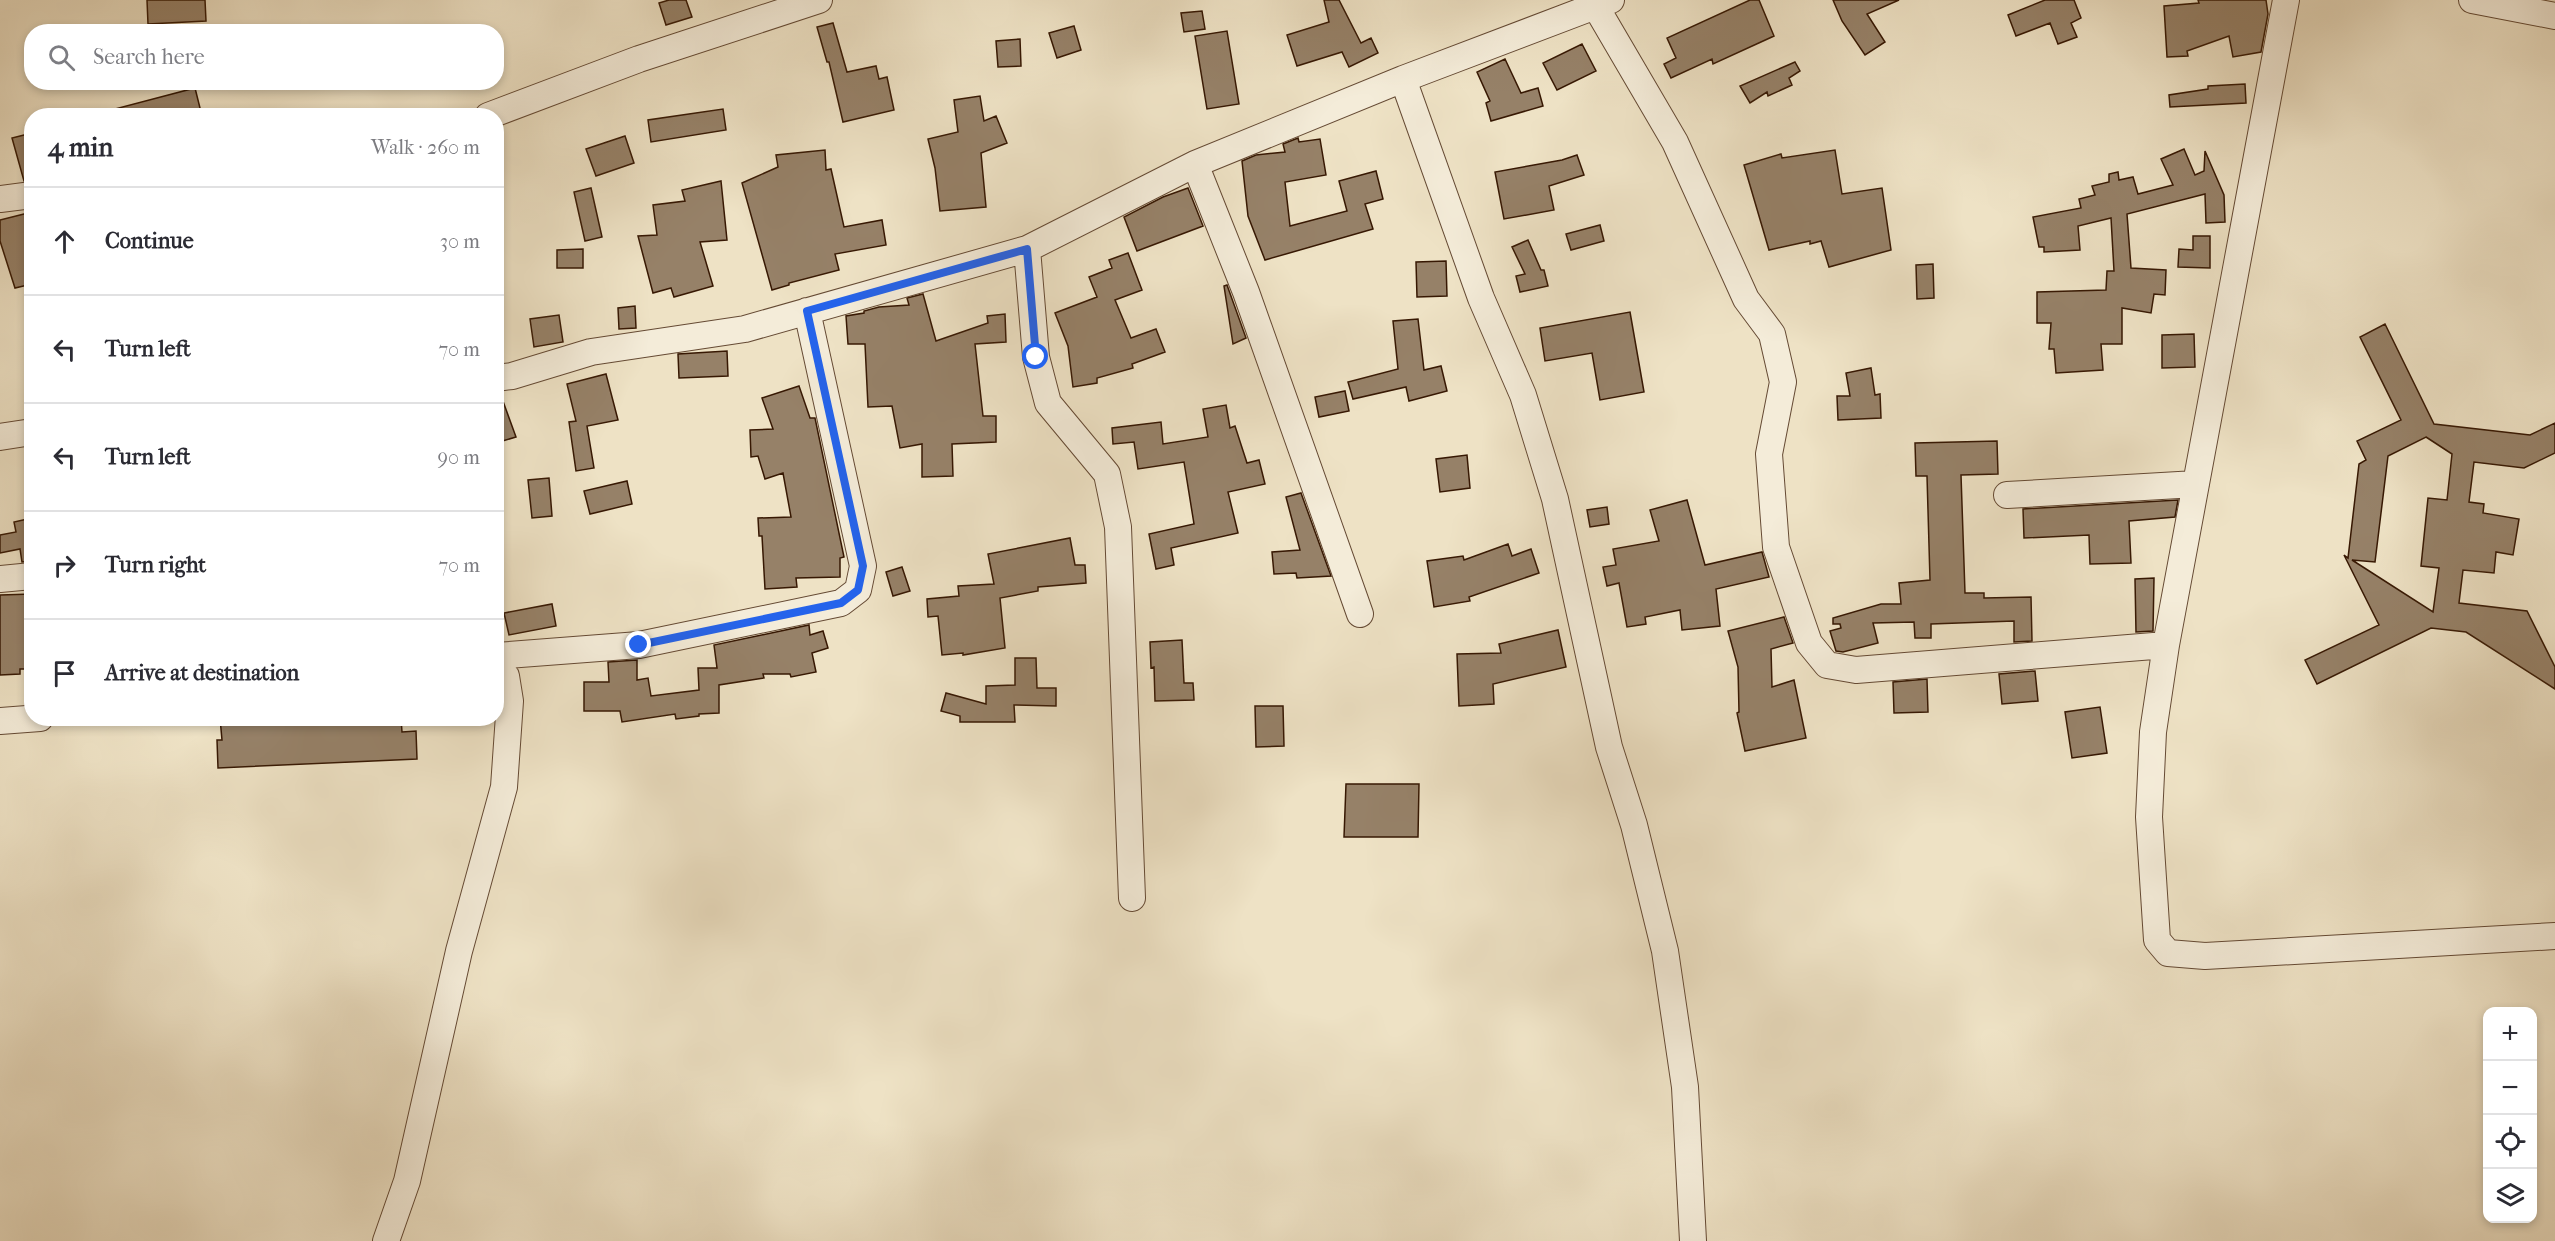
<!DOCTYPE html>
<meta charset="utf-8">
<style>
:root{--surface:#fff;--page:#f2f2f3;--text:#2b2b33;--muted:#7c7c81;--line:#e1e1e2}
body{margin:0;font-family:"IM FELL French Canon",serif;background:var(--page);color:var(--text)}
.controls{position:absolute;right:18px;bottom:18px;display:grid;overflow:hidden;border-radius:12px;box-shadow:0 3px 9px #0003}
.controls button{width:54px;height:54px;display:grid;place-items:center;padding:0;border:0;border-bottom:2px solid var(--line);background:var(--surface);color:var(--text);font:30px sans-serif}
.stop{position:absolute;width:18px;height:18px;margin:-14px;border:4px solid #2563eb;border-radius:50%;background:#fff}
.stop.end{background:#2563eb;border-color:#fff;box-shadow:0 2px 6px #0008}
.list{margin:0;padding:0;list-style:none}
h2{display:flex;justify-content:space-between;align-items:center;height:78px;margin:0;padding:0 24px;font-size:26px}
h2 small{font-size:20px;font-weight:400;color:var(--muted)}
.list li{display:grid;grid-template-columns:39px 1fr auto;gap:18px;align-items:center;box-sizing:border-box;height:108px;padding:0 24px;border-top:2px solid var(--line)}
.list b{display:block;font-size:22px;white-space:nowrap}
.list em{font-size:20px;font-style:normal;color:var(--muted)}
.icon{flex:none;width:33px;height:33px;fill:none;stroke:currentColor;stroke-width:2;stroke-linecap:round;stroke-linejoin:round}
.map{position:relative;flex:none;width:2555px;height:1241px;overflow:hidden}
.search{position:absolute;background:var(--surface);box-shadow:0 3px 9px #0003;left:24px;top:24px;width:480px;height:66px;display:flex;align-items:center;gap:15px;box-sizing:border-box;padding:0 21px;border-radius:24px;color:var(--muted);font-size:22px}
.panel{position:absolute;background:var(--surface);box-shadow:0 3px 9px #0003;left:24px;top:108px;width:480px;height:618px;border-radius:24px}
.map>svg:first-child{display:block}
.building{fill:#968168;stroke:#371803;stroke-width:1.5;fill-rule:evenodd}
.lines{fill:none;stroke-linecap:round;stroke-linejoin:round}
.minor-casing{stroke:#654a34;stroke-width:28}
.minor{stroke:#f4ecd9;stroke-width:26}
.route{stroke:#2563eb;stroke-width:8}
</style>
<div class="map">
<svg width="2555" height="1241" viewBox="0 0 2555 1241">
<rect width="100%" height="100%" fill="#eee2c5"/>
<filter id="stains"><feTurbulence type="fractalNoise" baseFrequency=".00333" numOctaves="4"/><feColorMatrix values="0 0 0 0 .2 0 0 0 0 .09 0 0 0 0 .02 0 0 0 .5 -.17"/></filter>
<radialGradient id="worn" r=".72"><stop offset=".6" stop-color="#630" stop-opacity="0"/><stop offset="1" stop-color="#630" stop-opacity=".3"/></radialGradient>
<path class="building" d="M147,0H205L206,21L148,24Z
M669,0H686L692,17L666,25L659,3Z
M1324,0H1339L1361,43L1371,38L1378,53L1349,67L1342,52L1297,66L1287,35L1329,22Z
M1750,0H1759L1774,36L1713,64L1712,59L1671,78L1664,64L1676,58L1667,38Z
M1833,0H1899L1867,14L1885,42L1865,55L1842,21Z
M2045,0H2074L2081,18L2071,23L2077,37L2058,44L2050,23L2016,36L2008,15Z
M2198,0H2266L2268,14L2261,52L2233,57L2229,36L2187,51L2188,56L2167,57L2164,6L2199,3Z
M1202,11L1205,29L1184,32L1181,13Z
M833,23L847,72L876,66L879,79L887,77L894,110L843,122L829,62H827L817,27Z
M1074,26L1081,50L1057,58L1049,33Z
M1227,31L1239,104L1207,109L1195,36Z
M1020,39L1021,66L998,67L996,41Z
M1582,44L1596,71L1557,90L1543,63Z
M1505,59L1521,93L1538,88L1543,106L1491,121L1486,103L1490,101L1477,72Z
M1795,62L1800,71L1789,78L1792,85L1768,96L1767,92L1750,103L1740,86Z
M2245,84L2246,103L2170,107L2169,95L2208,89V86Z
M195,88L202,116H111V110Z
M980,96L984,121L996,116L1007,143L981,153L986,207L940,211L935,168L928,139L958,132L954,100Z
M723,109L726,130L651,142L648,120Z
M32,133V180L24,181L12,138Z
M625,136L634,163L596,176L586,149Z
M1298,138L1299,142L1320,139L1326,175L1285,182L1290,226L1347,211L1339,181L1376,171L1383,199L1365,204L1373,229L1265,260L1248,216L1242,161L1256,155L1285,152L1283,144Z
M2184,149L2195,175L2204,171L2205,151L2224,195L2225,222L2206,223L2205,194L2127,214L2131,268L2166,270L2165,295L2154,294L2151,313L2122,308V344H2101L2103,370L2056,373L2054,349H2049L2051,323H2037V292L2106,290L2107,271H2114L2111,218L2078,226L2080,250L2044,252V247H2039L2033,217L2081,208L2079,199L2095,195L2092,186L2109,182V174L2118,172L2119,180L2133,177L2138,194L2173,185L2161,159Z
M825,150L826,170L831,169L844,227L882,220L886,245L835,254L839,270L789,283V285L772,290L742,183L778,167L776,155Z
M1835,150L1842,194L1882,188L1891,250L1829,267L1821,241L1810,244V241L1769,250L1744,165L1781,154L1782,158Z
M1577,155L1584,175L1549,186L1554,210L1504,219L1495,172L1562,160Z
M721,181L727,240L700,242L713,286L674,297L671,288L653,293L638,236L657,235L653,205L685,201L682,190Z
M591,188L602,237L585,241L574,192Z
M1188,188L1203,226L1137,251L1124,217L1163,197Z
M32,212V284L15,288L0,241V220Z
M1600,225L1604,241L1571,250L1566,234Z
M2193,236H2210V268L2178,267L2179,249L2193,250Z
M1528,240L1541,270H1544L1548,286L1520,292L1516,276L1525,274L1512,247Z
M583,249V268H557V250Z
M1128,253L1142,290L1115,300L1131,338L1156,329L1165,352L1132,364L1133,368L1097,378V383L1073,387L1068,346L1055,313L1097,297L1089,277L1112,268L1109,260Z
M1446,261L1447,296L1417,297L1416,262Z
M1933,264L1934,298L1917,299L1916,265Z
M1227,285L1246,338L1233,344L1224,286Z
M923,294L936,341L988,323L987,316L1005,314L1006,342L975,344L983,416H996V442L952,444L953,476L922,477V444L900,448L892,406L868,407L865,344H848L846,316L864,313V311L879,307L909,305L907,298Z
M635,306L636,328L619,329L618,308Z
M1630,312L1644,392L1600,400L1592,353L1545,361L1540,328Z
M559,315L563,342L534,347L530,319Z
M1418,319L1424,370L1441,366L1447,391L1409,401L1406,387L1353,399L1348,382L1398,369L1393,321Z
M2385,324L2434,424L2530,435L2555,423V453L2524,468L2474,462L2469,502L2484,504L2483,513L2519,519L2513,555L2496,552L2494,573L2463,570L2459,603L2527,611L2555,667V689L2466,632L2431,628L2317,684L2305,660L2379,625L2344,555L2348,558L2359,464L2366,460L2357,441L2401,420L2360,337ZM2426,437L2452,454L2447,500L2428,498L2421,566L2439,568L2433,612L2352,560L2375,562L2388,456Z
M2194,334L2195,367L2162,368V335Z
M727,351L728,376L679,378L678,354Z
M1871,368L1875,395L1880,394L1881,418L1838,420L1837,396H1850L1846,373Z
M606,374L618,420L587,426L594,468L576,471L569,422L576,421L567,384Z
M799,386L810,418H815L844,557L840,558V577L796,578L797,587L765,589L762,536H759L758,518L791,517L783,473L765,479L758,456L751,457L750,430L773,429L762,398Z
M1345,391L1349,411L1319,417L1315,397Z
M496,393H500L516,437L496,443Z
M1226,405L1230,428L1235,426L1247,463L1259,460L1265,484L1228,492L1238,533L1171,548L1174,565L1156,569L1149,534L1194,524L1184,462L1138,469L1134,442L1113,444L1112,428L1161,422L1163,444L1208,437L1203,409Z
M1997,441L1998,474L1961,475L1965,593H1984V598L2031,597L2032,641L2014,642V621L1931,624V638H1915L1914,622L1873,623L1878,643L1843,652L1836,651L1830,631L1841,628L1840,624H1833V618L1881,604H1901L1899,583L1930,580L1927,476H1916L1915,443Z
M1467,455L1470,488L1440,492L1436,459Z
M549,478L552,516L532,518L528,480Z
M627,481L632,504L590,514L584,491Z
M1301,493L1331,576L1297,578L1296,573L1274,574L1272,552L1300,550L1286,497Z
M1687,500L1705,565L1762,552L1769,577L1716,589L1720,626L1682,630L1680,610L1645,617L1646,624L1627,627L1619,583L1607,586L1603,567L1616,565L1613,549L1659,541L1650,510Z
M2178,500L2175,517L2129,521L2131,563L2090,564L2089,535L2024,538L2023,509Z
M1607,507L1609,524L1590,527L1587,510Z
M32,518V561L22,562L20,549L0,553V535L16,532L14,522Z
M1070,538L1075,565H1085L1086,583L1038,587V591L1000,598L1005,648L963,655V653L942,655L938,616L928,617L927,599L959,596L958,586L994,584L988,554Z
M1508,544L1512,556L1531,549L1539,573L1469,597L1470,601L1434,607L1427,561L1463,556L1464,560Z
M902,567L910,591L893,596L886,572Z
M2154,578L2153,631L2136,632L2135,579Z
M32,594V669H20V674L0,675V595Z
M552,604L556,626L509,635L504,613Z
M1784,617L1793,643L1771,649L1772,687L1794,680L1806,738L1745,751L1737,713L1739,712L1738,667L1728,631Z
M809,625L810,635L823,631L828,648L812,653L816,672L791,677L790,674H763L764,678L719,685V713L699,714V716L676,719L675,714L622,722L620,711H584V682H609L608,662L637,660V680L648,678L651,696L699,690L698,668H717L714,645Z
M1558,630L1566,667L1493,684L1494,704L1459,706L1457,654L1501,653L1499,644Z
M1182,640L1184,683H1193L1194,700L1155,701L1154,667L1151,668L1150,642Z
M1015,658H1036L1037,688H1056V706L1014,705L1015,722H960V716L941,711L946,693L986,704V686L1015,685Z
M2035,671L2038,701L2002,704L1999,674Z
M1927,679L1928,712L1894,713L1893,682Z
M1255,706H1283L1284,746L1256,747Z
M2100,707L2107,753L2072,758L2065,712Z
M220,718H401L402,732L416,731L417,759L218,768L217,740H222Z
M1346,784H1419L1418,837H1344Z"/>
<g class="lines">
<g class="minor-casing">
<path id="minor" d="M2286,0L2166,645L2153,732L2149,817L2157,940L2168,953L2205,956L2555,936
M2472,0L2555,16
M1596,7L1675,142L1746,299L1772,334L1783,382L1769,454L1776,547L1809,643L1827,665L1856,670L2166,645
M1403,79L1481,298L1523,395L1555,499L1609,747L1634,825L1665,951L1685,1087L1693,1241
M488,116L639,59L819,0
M1195,164L1246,292L1360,614
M0,199L32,195
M1027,249L1036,357L1048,403L1107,474L1118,527L1132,898
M496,378L512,376L591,352L745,329L1027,249L1195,164L1403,79L1611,0
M0,437L32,432
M2007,495L2196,484
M0,579L32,576
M496,656L639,645L841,603L858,590L863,566L807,311
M0,721L40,718
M386,1241L407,1181L459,951L504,787L510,701L506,676L496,666"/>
</g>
<use href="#minor" class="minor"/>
</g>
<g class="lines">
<path class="route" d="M639,645L841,603L858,590L863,566L807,311L1027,249L1036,357"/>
</g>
<rect width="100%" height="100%" filter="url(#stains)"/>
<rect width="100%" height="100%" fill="url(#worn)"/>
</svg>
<div class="controls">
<button>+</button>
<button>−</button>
<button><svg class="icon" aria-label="locate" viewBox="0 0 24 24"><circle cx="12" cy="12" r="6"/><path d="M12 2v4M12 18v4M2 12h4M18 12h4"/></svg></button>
<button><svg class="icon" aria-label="layers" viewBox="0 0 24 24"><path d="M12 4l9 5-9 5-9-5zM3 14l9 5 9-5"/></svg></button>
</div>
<div class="stop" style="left:1036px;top:357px"></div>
<div class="stop end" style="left:639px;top:645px"></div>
<div class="search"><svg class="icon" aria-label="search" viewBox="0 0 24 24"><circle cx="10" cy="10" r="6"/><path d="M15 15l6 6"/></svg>Search here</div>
<section class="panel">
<h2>4 min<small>Walk · 260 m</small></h2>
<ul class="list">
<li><svg class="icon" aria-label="ahead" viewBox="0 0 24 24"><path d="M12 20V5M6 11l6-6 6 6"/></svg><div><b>Continue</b></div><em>30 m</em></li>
<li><svg class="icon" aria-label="left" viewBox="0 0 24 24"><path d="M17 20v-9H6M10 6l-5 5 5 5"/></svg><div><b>Turn left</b></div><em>70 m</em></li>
<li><svg class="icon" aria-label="left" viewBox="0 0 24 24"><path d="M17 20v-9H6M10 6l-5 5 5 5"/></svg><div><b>Turn left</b></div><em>90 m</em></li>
<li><svg class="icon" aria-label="right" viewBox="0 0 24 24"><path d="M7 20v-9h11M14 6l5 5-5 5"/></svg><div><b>Turn right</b></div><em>70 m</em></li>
<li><svg class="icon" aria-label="arrive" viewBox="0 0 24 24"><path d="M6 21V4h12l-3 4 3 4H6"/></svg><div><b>Arrive at destination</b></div></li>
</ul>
</section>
</div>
